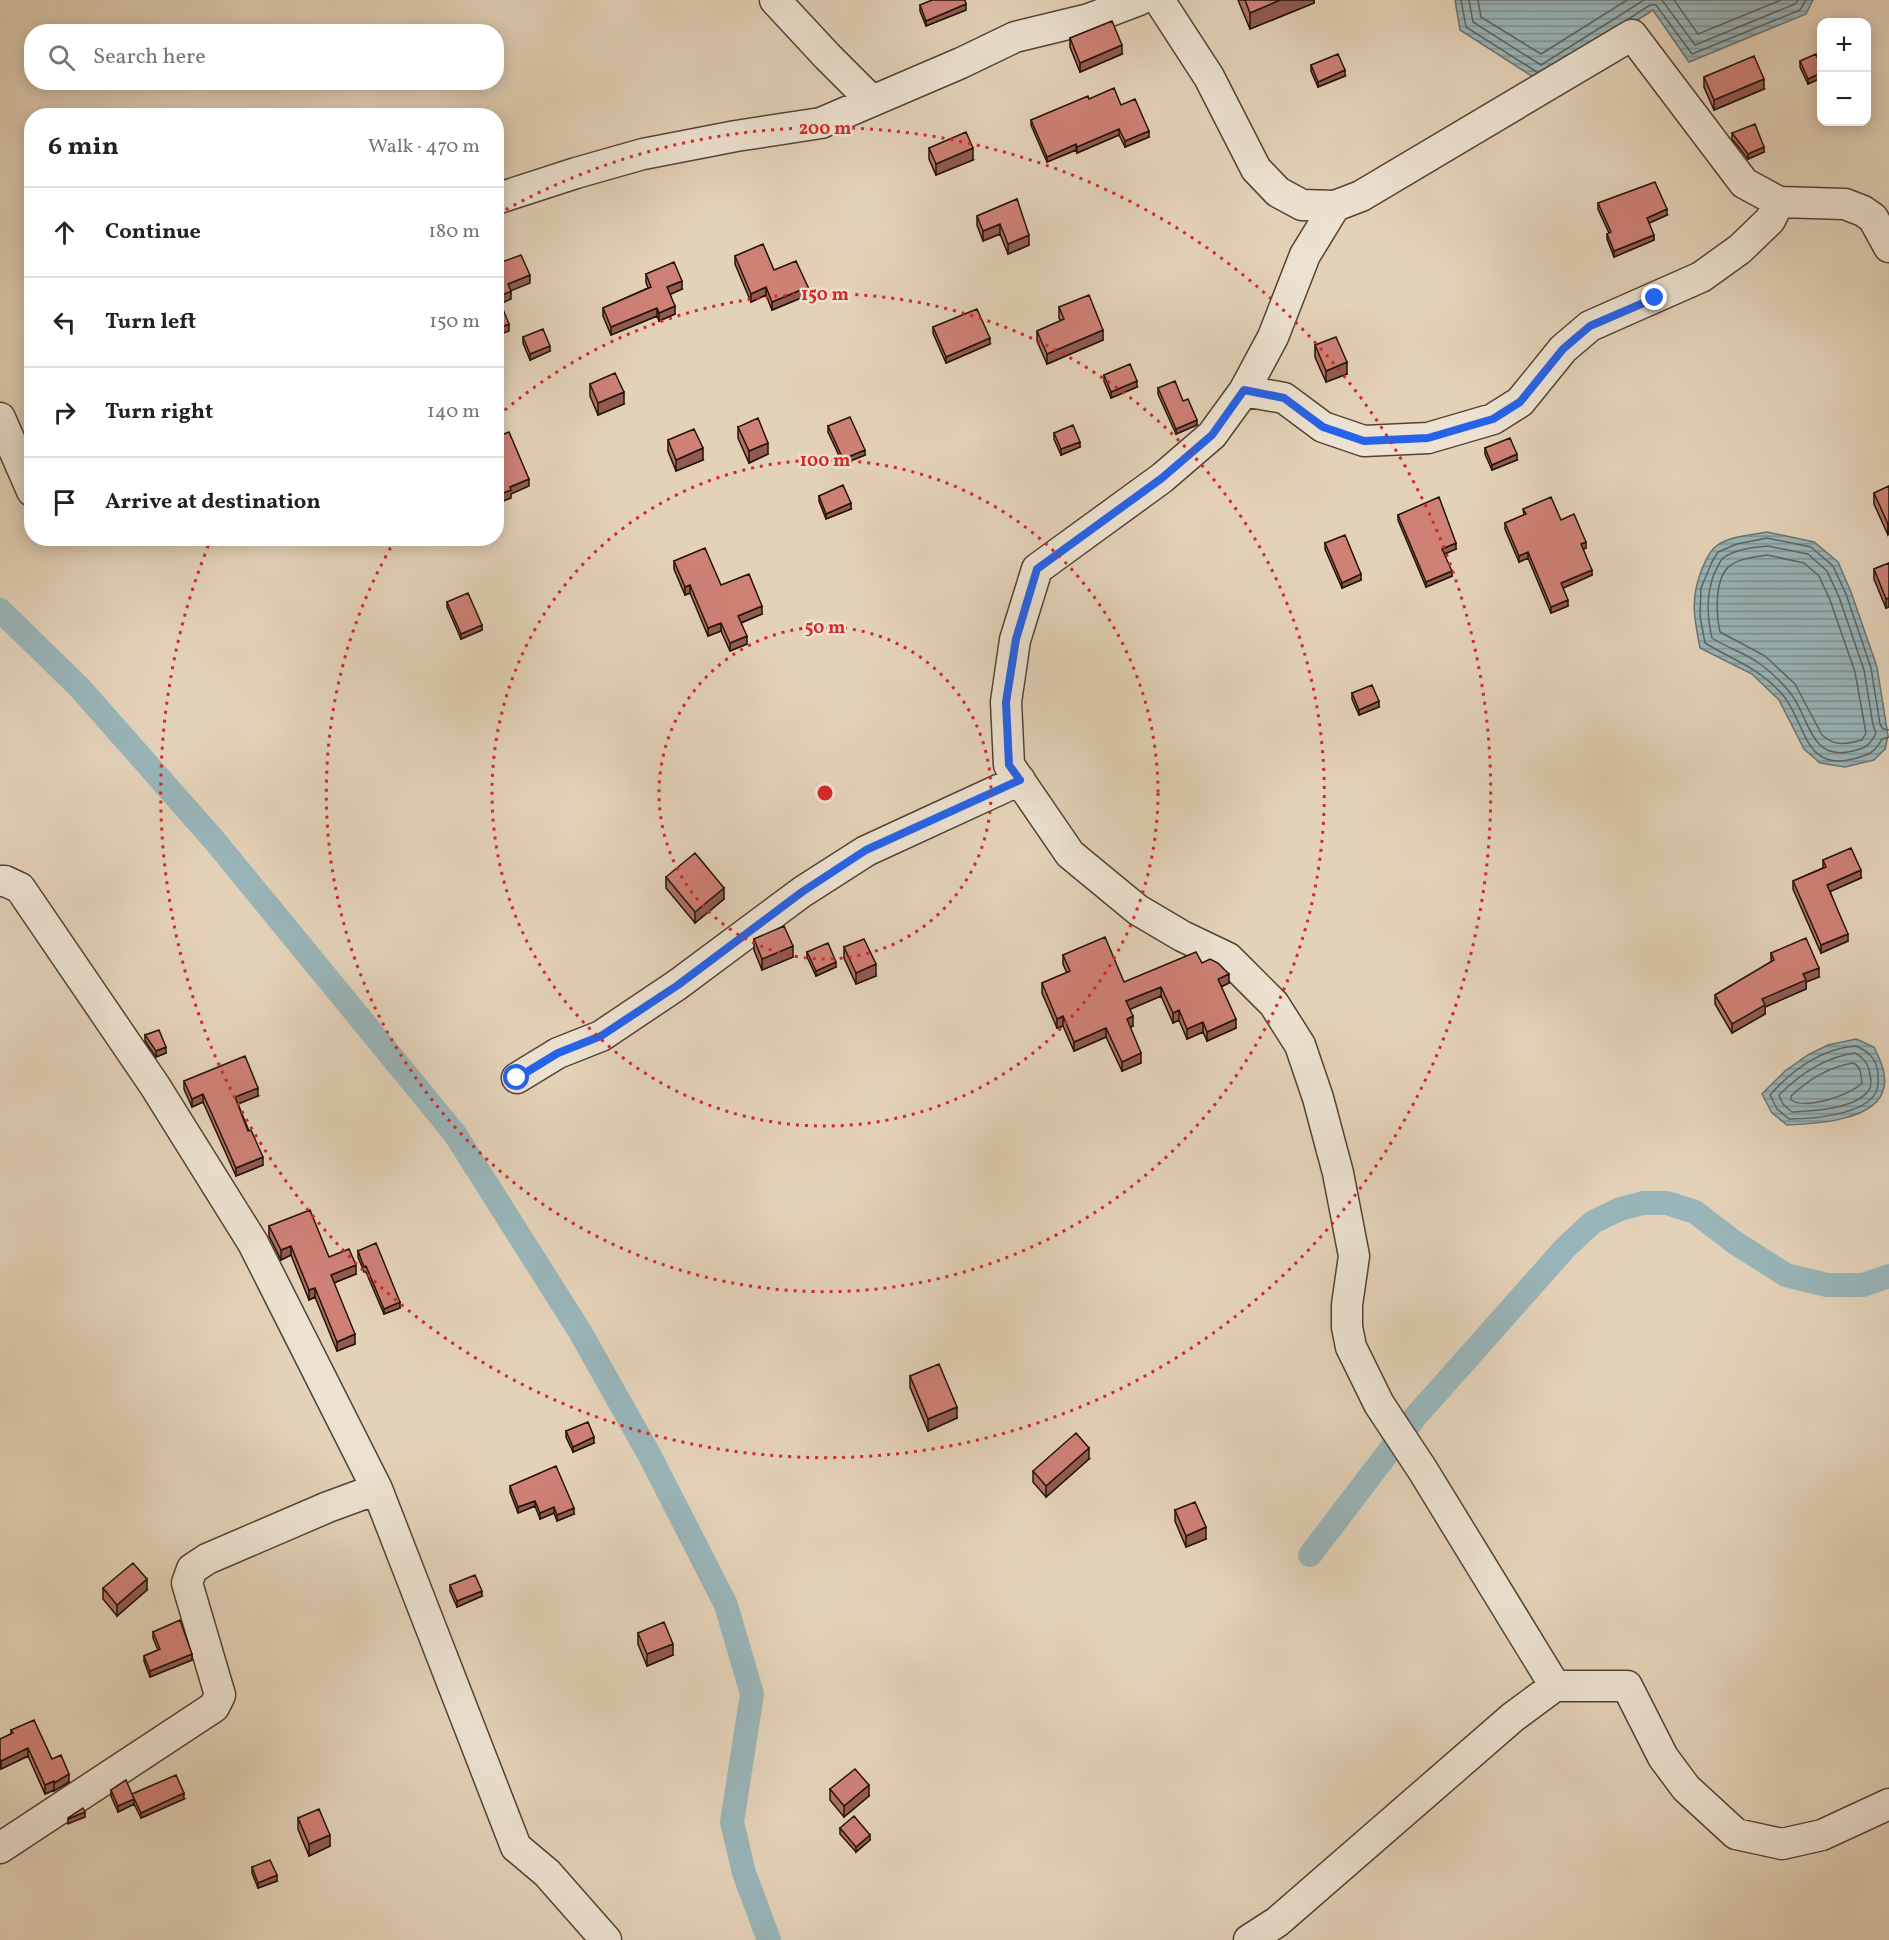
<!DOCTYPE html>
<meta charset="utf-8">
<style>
:root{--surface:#fff;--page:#f6f6f6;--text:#222;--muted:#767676;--line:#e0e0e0}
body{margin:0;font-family:Vollkorn,serif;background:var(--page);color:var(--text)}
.controls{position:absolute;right:18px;top:18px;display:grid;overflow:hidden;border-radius:12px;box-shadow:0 3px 15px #0003}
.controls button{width:54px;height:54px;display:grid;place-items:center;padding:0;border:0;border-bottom:2px solid var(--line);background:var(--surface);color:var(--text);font:30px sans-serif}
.stop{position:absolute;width:18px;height:18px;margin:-14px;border:4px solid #2563eb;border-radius:50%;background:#fff}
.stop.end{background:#2563eb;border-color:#fff;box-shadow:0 2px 6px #0008}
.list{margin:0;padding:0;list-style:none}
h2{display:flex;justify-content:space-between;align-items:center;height:78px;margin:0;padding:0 24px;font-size:26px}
h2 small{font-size:20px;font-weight:400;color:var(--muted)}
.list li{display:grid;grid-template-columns:39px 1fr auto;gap:18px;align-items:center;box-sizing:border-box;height:90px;padding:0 24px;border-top:2px solid var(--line)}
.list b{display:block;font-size:22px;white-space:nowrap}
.list em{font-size:20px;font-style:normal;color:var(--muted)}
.icon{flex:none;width:33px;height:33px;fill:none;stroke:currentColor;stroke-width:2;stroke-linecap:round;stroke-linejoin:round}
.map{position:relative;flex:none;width:1889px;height:1940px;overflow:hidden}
.search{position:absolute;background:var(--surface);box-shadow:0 3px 15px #0003;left:24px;top:24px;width:480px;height:66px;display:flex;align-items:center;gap:15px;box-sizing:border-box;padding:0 21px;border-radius:24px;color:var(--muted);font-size:22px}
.panel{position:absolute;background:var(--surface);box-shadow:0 3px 15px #0003;left:24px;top:108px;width:480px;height:438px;border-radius:24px}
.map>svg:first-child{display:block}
.water{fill:url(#water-rules);stroke:#6a7472;stroke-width:1.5}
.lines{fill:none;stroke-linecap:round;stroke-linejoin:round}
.shore{stroke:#5e6460;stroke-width:1.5}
.canal{stroke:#99b5b9;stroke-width:24}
.minor-casing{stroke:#534334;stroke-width:33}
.minor{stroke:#ede2d1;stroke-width:30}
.wall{fill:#b26f65;stroke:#231308;stroke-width:1.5}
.shaded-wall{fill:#915a53;stroke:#231308;stroke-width:1.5}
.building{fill:#cf8176;stroke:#231308;stroke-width:1.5}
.route{stroke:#2563eb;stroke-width:8}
.ring{fill:none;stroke:#d62828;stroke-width:3;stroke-dasharray:3 6}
.centre{fill:#d62828;stroke:#ede2d1;stroke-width:3}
.ring-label{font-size:18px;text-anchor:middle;font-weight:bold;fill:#d62828;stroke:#ede2d1;stroke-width:5;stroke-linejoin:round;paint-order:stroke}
</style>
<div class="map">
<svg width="1889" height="1940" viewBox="0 0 1889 1940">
<defs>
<pattern id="water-rules" width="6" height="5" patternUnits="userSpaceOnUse" patternTransform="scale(1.5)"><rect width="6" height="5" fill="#99b5b9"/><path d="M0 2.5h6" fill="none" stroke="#7c9294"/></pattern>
</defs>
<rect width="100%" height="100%" fill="#e4d2b8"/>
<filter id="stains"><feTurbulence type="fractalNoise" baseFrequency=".00333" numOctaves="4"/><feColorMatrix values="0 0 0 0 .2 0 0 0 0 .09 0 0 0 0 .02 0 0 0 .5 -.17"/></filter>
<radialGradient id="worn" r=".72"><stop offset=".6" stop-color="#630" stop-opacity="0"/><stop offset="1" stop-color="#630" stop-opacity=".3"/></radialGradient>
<path class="water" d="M1455,0H1813L1806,14L1689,62L1653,10L1541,82L1460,30Z
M1767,532L1814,542L1838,562L1851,592L1877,667L1888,736L1885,749L1874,760L1845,767L1820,763L1804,749L1779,700L1752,674L1700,648C1694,617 1690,599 1702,569C1705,562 1708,554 1714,548C1727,536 1751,535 1767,532Z
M1856,1039L1874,1047C1880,1060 1887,1073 1884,1087C1878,1121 1814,1124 1787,1125L1772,1113L1762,1094L1785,1071L1808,1055L1828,1045Z"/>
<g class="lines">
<path class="shore" d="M1461,0L1466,27L1537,72
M1469,0L1473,22L1541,65L1644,0
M1478,0L1481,17L1541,54L1627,0
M1662,0L1695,45L1795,4L1798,0
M1674,0L1698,34L1781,0
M1627,20L1650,5H1656L1692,54L1800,10L1806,0
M1768,546L1808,554L1827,571L1839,597L1864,670L1873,725L1876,733C1870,745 1866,748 1853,751C1807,763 1810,712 1787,689C1779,680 1770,671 1760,664C1746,653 1727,648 1712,638C1707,616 1706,596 1714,574C1717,569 1719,562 1723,558C1735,549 1754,547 1768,546Z
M1767,555L1804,563L1819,576L1830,600L1855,672L1866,733L1862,740C1847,744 1835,747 1822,735L1795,684L1765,656L1720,632C1716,615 1714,576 1731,565C1741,558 1755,557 1767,555Z
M1889,730L1883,729L1880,724L1871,668L1846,594L1833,566L1811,547L1767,538L1737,544L1718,552L1712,562L1701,588L1700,616L1705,643C1735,661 1759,668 1782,694C1806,721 1803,772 1853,759C1868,755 1875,753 1882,739L1889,737
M1856,1046C1869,1052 1876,1058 1878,1073C1878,1080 1879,1086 1876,1092C1865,1115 1811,1119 1789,1119L1777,1109L1770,1095C1792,1070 1822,1048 1856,1046Z
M1855,1053C1864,1058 1869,1064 1870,1075C1871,1080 1872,1086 1869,1090C1856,1109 1813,1111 1792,1112L1783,1104L1779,1095C1800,1074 1825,1057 1855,1053Z
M1853,1063C1861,1066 1861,1075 1862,1083C1851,1095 1806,1110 1791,1100V1096C1809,1079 1829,1067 1853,1063Z"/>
<path class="canal" d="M0,610L79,687L214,840L455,1134L579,1330L650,1456L726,1605L752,1694L732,1822L744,1873L769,1940
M1310,1555L1416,1416L1566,1247L1593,1222L1620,1209L1643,1203H1667L1695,1212L1734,1242L1786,1275L1827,1285H1863L1889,1276"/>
<g class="minor-casing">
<path id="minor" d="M775,0L827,56L872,101
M1159,0L1209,77L1256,169L1278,192L1302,205L1335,206L1361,196L1632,35L1744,183L1779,202L1845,204L1863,211L1873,218L1889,247
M496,199L576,173L643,154L736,136L821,123L961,63L1015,37L1089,19L1139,0
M1335,206L1305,255L1273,337L1244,391L1212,435L1162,478L1037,569L1015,640L1006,702L1009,765L1070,854L1138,910L1182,936L1228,958L1274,1004L1300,1045L1318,1098L1338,1173L1354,1256L1347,1305V1327L1351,1347L1379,1404L1422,1469L1555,1686
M1244,391L1284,398L1323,427L1364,441L1428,438L1493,419L1520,402L1563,349L1590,326L1701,277L1740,249L1770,220L1779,202
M0,418L32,491
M0,881H5L20,888L155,1086L253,1243L377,1489L516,1847L547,1873L606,1940
M517,1078L558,1053L601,1036L677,985L802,892L866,851L1020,780
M0,1848L214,1707L220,1695L187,1583L192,1569L207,1559L328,1507L377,1489
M1249,1940L1277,1922L1513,1717L1555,1686H1627L1663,1757L1686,1788L1736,1834L1782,1844L1822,1835L1889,1804"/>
</g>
<use href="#minor" class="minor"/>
</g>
<path class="wall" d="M1238,0H1314V3L1250,29Z
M920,5L966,10L926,26L920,11Z
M1070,38L1122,54L1080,72L1070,47Z
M1800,61L1821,67V78L1808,84L1800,67Z
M1311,65L1345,76L1318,87L1311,71Z
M1704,77L1764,89L1714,110L1704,87Z
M1089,99L1121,105L1149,137L1125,147L1119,135L1077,153L1076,150L1047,162L1031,125V120Z
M1732,133L1764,152L1748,159L1732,139Z
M929,148L973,160L936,175L929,159Z
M1017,199L1029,245L1008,254L1000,234L983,241L977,225V216Z
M1598,203L1667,215L1649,223L1654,240L1614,257L1607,239V234L1609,233L1598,209Z
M735,256L774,270L808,295L772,310L766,295L751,302L735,264Z
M646,274L682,289L670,294L675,314L659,321L657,316L611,335L603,316V308L648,288L646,282Z
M1059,307L1103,340L1047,364L1037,341V331L1061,321L1059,318Z
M933,327L990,344L946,363L933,333Z
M523,337L550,351L530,360L523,343Z
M1315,345L1347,374L1326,382L1315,357Z
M1104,375L1137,387L1111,398L1104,381Z
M590,384L624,404L598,415L590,396Z
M1158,388L1183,401L1197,425L1176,434L1158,394Z
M828,426L865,455L843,464L828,432Z
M738,427L768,454L749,463L738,438Z
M1054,433L1080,447L1061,455L1054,439Z
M668,440L703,460L676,471L668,451Z
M1485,448L1517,460L1492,470L1485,454Z
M1889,486L1888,535L1874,504V493Z
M819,496L851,509L826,519L819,501Z
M1523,509L1561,520L1586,548L1583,549L1592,575L1563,588L1568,606L1551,613L1528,558L1519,562L1505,529V523L1524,515Z
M1398,515L1456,549L1444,554L1452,576L1426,587L1398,520Z
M1325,543L1361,580L1342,588L1325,549Z
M674,561L721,585L762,614L741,623L747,644L730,651L721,631L708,636L690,593L685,595L674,569Z
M1889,563V607L1886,608L1874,579V569Z
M447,602L482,630L461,639L447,607Z
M1352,693L1379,707L1359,715L1352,699Z
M1823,860L1861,878L1830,891L1848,941L1821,953L1793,889V881L1823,868Z
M666,877L724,899L695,923L666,888Z
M754,939L793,957L762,970L754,950Z
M844,947L876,976L856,984L844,958Z
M807,952L836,967L816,976L807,957Z
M1771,953L1819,977L1806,982V989L1765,1007V1014L1732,1033L1715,1004V995L1771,962Z
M1063,955L1124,982L1202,963L1229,983L1221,987L1236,1028L1207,1041L1203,1032L1187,1039L1179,1020L1173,1023L1161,996L1130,1009L1133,1026L1130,1027L1141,1063L1122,1071L1106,1037L1074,1051L1063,1026L1057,1028L1042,993V983L1067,973L1063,964Z
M145,1035L166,1053L156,1057L145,1041Z
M184,1081L258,1096L238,1104L263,1165L236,1176L203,1102L192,1107L184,1089Z
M269,1226L329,1257L356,1274L334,1283L355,1344L337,1351L315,1297L309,1300L291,1255L281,1260L269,1236Z
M358,1251L400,1308L384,1314L366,1272H364L358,1257Z
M910,1376L957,1418L928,1431L910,1387Z
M566,1431L594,1443L573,1452L566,1437Z
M1089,1459L1046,1497L1033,1482V1471Z
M510,1486L574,1514L557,1521L554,1513L540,1519L535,1506L518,1513L510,1492Z
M1175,1510L1206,1539L1186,1547L1175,1521Z
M450,1585L482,1596L457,1607L450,1591Z
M103,1588L147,1590L117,1616L103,1599Z
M153,1632L192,1660L150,1677L144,1661V1656L158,1650L153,1638Z
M638,1633L673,1655L647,1666L638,1644Z
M11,1730L52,1759L69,1782L54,1791V1790L45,1794L28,1756L1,1769L0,1767V1739L11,1734Z
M830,1789L869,1796L844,1817L830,1800Z
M111,1790L132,1794L184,1799L141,1818L134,1804L118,1812L111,1796Z
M298,1818L330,1846L309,1856L298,1829Z
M840,1828L870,1840L856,1852L840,1834Z
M252,1867L277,1881L258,1888L252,1873Z"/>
<path class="shaded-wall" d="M1280,0H1314V3L1250,29V13Z
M966,4V10L926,26V21Z
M1122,45V54L1080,72V63Z
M1345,70V76L1318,87V82Z
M1821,73V78L1808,84V79Z
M1764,79V89L1714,110V100Z
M1119,129V135L1077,153V147Z
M1149,131V137L1125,147V141Z
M1076,144V150L1047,162V157Z
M1764,147V152L1748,159V154Z
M973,148V160L936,175V164Z
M1667,209V215L1647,224V218Z
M1000,224V234L983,241V231Z
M1029,235V245L1008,254V244Z
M1654,235V240L1614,257V251Z
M530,275V283L508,292V284Z
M682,281V289L667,296V287Z
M766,287V295L751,302V294Z
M808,287V295L772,310V302Z
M511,291V299L498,305V297Z
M675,306V314L659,321V313Z
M657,308V316L611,335V327Z
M509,324V331L496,336V329Z
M1103,330V340L1047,364V354Z
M990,338V344L946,363V357Z
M550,346V351L530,360V354Z
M1347,362V374L1326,382V371Z
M1137,381V387L1111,398V392Z
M624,392V404L598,415V403Z
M1197,420V425L1176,434V429Z
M1080,442V447L1061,455V449Z
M768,443V454L749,463V451Z
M703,448V460L676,471V460Z
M865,450V455L843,464V459Z
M1517,454V460L1492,470V465Z
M529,479V486L511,494V498L496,504V496L510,487Z
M851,503V509L826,519V514Z
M1889,523V534L1888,535V524Z
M1586,542V548L1581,550V544Z
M1456,543V549L1442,555V549Z
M1528,552V558L1519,562V556Z
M1592,570V575L1561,589V583Z
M1452,571V576L1426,587V582Z
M1361,574V580L1342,588V583Z
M690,585V593L685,595V587Z
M1889,598V607L1886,608V599Z
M1568,600V606L1551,613V607Z
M762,606V614L738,624V616Z
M721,623V631L708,636V628Z
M482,625V630L461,639V634Z
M747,636V644L730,651V643Z
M1379,701V707L1359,715V710Z
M1861,870V878L1827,893V885Z
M724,888V899L695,923V912Z
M1848,934V941L1821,953V945Z
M793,946V957L762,970V959Z
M836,962V967L816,976V971Z
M876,964V976L856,984V973Z
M1819,968V977L1806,982V989L1765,1007V1014L1732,1033V1024L1762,999L1803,974Z
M1229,974V983L1218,988V979Z
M1161,987V996L1126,1011V1001Z
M1179,1010V1020L1173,1023V1013Z
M1063,1016V1026L1057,1028V1019Z
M1133,1016V1026L1127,1029V1019Z
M1236,1019V1028L1207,1041V1032Z
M1203,1022V1032L1187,1039V1029Z
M1106,1028V1037L1074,1051V1042Z
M166,1047V1053L156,1057V1051Z
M1141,1053V1063L1122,1071V1062Z
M258,1088V1096L235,1105V1097Z
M203,1094V1102L192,1107V1099Z
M263,1157V1165L236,1176V1168Z
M291,1246V1255L281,1260V1250Z
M356,1265V1274L331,1284V1275Z
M315,1288V1297L309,1300V1290Z
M400,1302V1308L384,1314V1309Z
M355,1334V1344L337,1351V1342Z
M957,1407V1418L928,1431V1419Z
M594,1437V1443L573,1452V1447Z
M1089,1448V1459L1046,1497V1486Z
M535,1501V1506L518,1513V1507Z
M554,1507V1513L540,1519V1513Z
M574,1508V1514L557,1521V1515Z
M1206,1527V1539L1186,1547V1536Z
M147,1579V1590L117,1616V1605Z
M482,1591V1596L457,1607V1601Z
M673,1644V1655L647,1666V1654Z
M192,1654V1660L150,1677V1671Z
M28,1748V1756L1,1769V1761Z
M69,1774V1782L54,1791V1783Z
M54,1781V1790L45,1794V1785Z
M869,1785V1796L844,1817V1806Z
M184,1793V1799L141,1818V1813Z
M134,1799V1804L118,1812V1806Z
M85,1812V1817L68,1824V1819Z
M330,1835V1846L309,1856V1844Z
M870,1835V1840L856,1852V1847Z
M277,1875V1881L258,1888V1883Z"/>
<path class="building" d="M932,0H965L966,4L926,21L920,5Z
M1245,0H1280L1250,13Z
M1112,21L1122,45L1080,63L1070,38Z
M1338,54L1345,70L1318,82L1311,65Z
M1816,54L1821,67V73L1808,79L1800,61Z
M1754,56L1764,79L1714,100L1704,77Z
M1114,88L1121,105L1135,99L1149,131L1125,141L1119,129L1077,147L1076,144L1047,157L1031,120L1088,96L1089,99Z
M1755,124L1764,147L1748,154L1732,133Z
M966,132L973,148L936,164L929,148Z
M1655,182L1667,209L1647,218L1654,235L1614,251L1607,234L1611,232L1598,203Z
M1017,199L1029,235L1008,244L1000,224L983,231L977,216Z
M763,244L774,270L796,261L808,287L772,302L766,287L751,294L735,256Z
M521,255L530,275L508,284L511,291L498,297L509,324L496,329V264Z
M674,262L682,281L667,287L675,306L659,313L657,308L611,327L603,308L651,287L646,274Z
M1089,295L1103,330L1047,354L1037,331L1064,319L1059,307Z
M977,309L990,338L946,357L933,327Z
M543,329L550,346L530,354L523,337Z
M1336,337L1347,362L1326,371L1315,345Z
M1130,364L1137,381L1111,392L1104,375Z
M615,373L624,392L598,403L590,384Z
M1175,381L1183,401L1188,399L1197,420L1176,429L1158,388Z
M850,417L865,450L843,459L828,426Z
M758,418L768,443L749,451L738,427Z
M1073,425L1080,442L1061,449L1054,433Z
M694,429L703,448L676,460L668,440Z
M509,432L529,479L510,487L511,490L496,496V437Z
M1510,438L1517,454L1492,465L1485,448Z
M843,485L851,503L826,514L819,496Z
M1889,486V523L1888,524L1874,493Z
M1439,497L1456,543L1442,549L1452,571L1426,582L1398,515Z
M1551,497L1561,520L1574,514L1586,542L1581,544L1592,570L1561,583L1568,600L1551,607L1528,552L1519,556L1505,523L1526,514L1523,509Z
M1345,535L1361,574L1342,583L1325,543Z
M705,548L721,585L749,574L762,606L738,616L747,636L730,643L721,623L708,628L690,585L685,587L674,561Z
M1889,563V598L1886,599L1874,569Z
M468,593L482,625L461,634L447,602Z
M1372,685L1379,701L1359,710L1352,693Z
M1851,848L1861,870L1827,885L1848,934L1821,945L1793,881L1826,867L1823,860Z
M695,853L724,888L695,912L666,877Z
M784,926L793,946L762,959L754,939Z
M1105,937L1124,982L1196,952L1202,963L1210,959L1218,963L1229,974L1218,979L1236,1019L1207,1032L1203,1022L1187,1029L1179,1010L1173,1013L1161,987L1126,1001L1133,1016L1127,1019L1141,1053L1122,1062L1106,1028L1074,1042L1063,1016L1057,1019L1042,983L1070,971L1063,955Z
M1806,938L1819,968L1803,974L1806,980L1762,999L1765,1005L1732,1024L1715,995L1774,960L1771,953Z
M864,939L876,964L856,973L844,947Z
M828,943L836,962L816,971L807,952Z
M159,1030L166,1047L156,1051L145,1035Z
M245,1056L258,1088L235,1097L248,1131L251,1130L263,1157L236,1168L203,1094L192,1099L184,1081Z
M310,1210L329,1257L349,1249L356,1265L331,1275L355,1334L337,1342L315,1288L309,1290L291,1246L281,1250L269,1226Z
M376,1243L400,1302L384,1309L366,1266L364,1267L358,1251Z
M939,1364L957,1407L928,1419L910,1376Z
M588,1422L594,1437L573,1447L566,1431Z
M1076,1433L1089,1448L1046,1486L1033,1471Z
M556,1466L574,1508L557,1515L554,1507L540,1513L535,1501L518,1507L510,1486Z
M1195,1502L1206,1527L1186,1536L1175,1510Z
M133,1563L147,1579L117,1605L103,1588Z
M475,1575L482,1591L457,1601L450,1585Z
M180,1620L192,1654L150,1671L144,1656L160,1649L153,1632Z
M664,1622L673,1644L647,1654L638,1633Z
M34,1720L52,1759L61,1755L69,1774L54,1783V1781L45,1785L28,1748L1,1761L0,1759V1739L13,1733L11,1730Z
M855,1769L869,1785L844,1806L830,1789Z
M176,1775L184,1793L141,1813L132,1794Z
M126,1780L134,1799L118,1806L111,1790Z
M83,1808L85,1812L68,1819V1818Z
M319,1809L330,1835L309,1844L298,1818Z
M854,1816L870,1835L856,1847L840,1828Z
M270,1860L277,1875L258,1883L252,1867Z"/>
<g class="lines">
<path class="route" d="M517,1078L558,1053L601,1036L678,985L802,892L866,850L1020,780L1009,765L1006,702L1016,639L1037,569L1162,478L1212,435L1244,390L1284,398L1323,427L1364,441L1428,438L1493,419L1520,402L1563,349L1590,326L1655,298"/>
</g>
<g class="ring">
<circle cx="825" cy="793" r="166"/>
<circle cx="825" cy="793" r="333"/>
<path d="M498 416A499 499 0 1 1 395 540"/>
<path d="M498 214A665 665 0 1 1 211 539"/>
</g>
<circle cx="825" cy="793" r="9" class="centre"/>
<g class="ring-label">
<text x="825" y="134">200 m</text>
<text x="825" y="300">150 m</text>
<text x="825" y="466">100 m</text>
<text x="825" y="633">50 m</text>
</g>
<rect width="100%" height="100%" filter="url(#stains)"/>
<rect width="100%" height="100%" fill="url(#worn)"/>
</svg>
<div class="controls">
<button>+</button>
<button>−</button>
</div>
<div class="stop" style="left:517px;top:1078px"></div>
<div class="stop end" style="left:1655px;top:298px"></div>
<div class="search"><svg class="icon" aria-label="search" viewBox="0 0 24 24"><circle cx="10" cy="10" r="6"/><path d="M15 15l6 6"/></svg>Search here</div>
<section class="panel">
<h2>6 min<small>Walk · 470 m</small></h2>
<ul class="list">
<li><svg class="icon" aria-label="ahead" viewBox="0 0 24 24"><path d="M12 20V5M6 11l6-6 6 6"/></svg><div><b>Continue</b></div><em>180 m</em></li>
<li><svg class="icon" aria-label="left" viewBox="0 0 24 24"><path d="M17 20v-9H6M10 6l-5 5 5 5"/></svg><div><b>Turn left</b></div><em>150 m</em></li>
<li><svg class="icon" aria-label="right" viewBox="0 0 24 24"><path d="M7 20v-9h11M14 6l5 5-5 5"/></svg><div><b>Turn right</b></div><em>140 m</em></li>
<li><svg class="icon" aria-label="arrive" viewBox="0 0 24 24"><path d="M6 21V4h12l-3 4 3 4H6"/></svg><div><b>Arrive at destination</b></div></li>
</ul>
</section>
</div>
